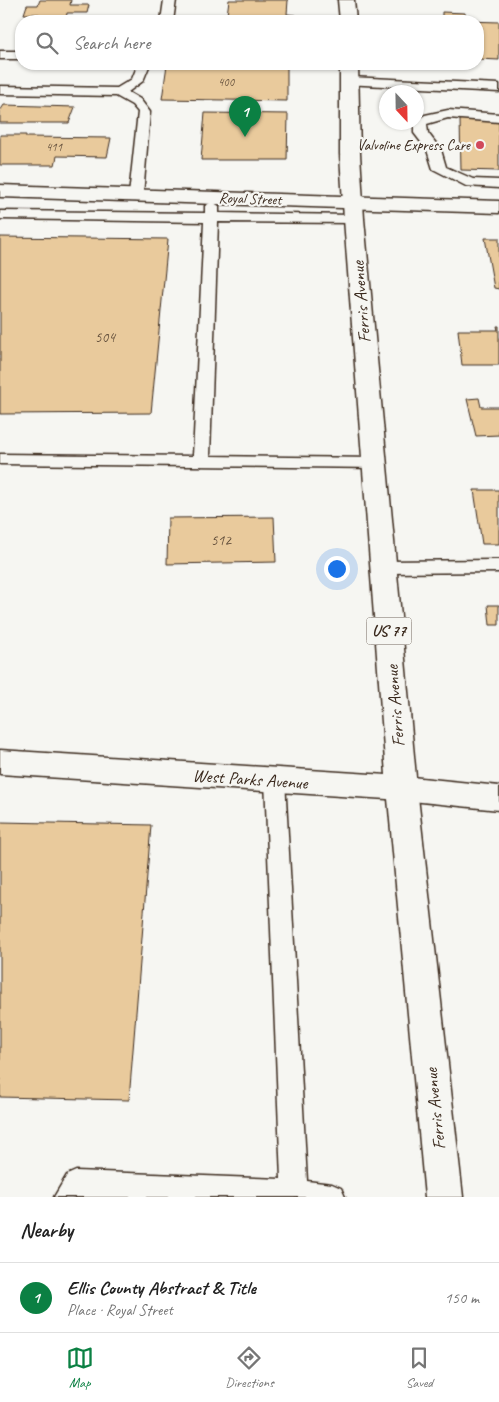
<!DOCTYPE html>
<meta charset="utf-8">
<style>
:root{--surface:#fff;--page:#f2f2f2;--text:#222;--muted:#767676;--line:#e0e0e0;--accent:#0b8043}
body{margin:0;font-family:Caveat,sans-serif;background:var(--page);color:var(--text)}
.compass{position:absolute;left:379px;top:85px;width:45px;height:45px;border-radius:50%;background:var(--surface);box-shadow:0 1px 4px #0004;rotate:158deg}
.you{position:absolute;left:336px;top:568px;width:18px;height:18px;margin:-12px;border:4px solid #fff;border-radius:50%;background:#1a73e8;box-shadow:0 0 0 8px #1a73e833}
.badge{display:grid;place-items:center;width:32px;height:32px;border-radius:50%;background:var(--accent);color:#fff;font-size:16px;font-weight:700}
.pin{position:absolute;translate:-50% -41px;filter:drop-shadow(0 1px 2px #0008)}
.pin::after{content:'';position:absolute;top:26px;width:18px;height:15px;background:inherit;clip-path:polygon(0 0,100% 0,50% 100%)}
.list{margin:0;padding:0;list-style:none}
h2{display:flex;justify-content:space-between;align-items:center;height:65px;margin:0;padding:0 20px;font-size:21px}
h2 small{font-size:16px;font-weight:400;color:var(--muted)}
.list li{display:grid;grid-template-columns:32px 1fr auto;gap:15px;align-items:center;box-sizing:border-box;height:70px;padding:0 20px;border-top:1px solid var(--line)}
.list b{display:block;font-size:19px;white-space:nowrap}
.list p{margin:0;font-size:16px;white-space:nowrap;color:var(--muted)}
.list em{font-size:16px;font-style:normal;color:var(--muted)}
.icon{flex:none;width:28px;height:28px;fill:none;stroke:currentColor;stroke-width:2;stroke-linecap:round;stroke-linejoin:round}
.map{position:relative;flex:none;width:499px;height:1197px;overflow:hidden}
.search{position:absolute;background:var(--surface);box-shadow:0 1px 4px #0004;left:15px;right:15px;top:15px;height:55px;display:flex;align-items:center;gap:12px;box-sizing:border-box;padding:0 18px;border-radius:20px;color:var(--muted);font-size:19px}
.sheet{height:135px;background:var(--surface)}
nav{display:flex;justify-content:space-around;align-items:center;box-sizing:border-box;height:70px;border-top:1px solid var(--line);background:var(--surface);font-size:14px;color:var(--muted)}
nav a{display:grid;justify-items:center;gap:2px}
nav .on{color:var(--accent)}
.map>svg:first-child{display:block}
.building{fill:#e9ca9c;stroke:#3b2a1e}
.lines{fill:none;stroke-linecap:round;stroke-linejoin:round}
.lane-casing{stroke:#3b2a1e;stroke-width:3}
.street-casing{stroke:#3b2a1e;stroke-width:3}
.primary-casing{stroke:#3b2a1e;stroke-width:3}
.lane{fill:#f6f6f2;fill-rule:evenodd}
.street{fill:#f6f6f2;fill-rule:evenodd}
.primary{fill:#f6f6f2;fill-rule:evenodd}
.poi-dot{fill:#d1495b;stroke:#f6f6f2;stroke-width:2}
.labels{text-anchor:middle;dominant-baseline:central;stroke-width:4.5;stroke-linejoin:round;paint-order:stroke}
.far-number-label{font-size:12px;fill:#66523e}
.far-poi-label{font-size:15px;fill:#3b2a1e;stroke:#f6f6f2;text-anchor:end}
.far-street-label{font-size:15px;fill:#3b2a1e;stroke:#f6f6f2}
.number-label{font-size:15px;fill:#66523e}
.shield{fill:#f6f6f2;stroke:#73675e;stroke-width:1}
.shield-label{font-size:16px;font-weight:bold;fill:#3b2a1e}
.street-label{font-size:18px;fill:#3b2a1e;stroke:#f6f6f2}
</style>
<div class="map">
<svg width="499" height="1197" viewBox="0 0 499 1197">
<rect width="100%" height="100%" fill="#f6f6f2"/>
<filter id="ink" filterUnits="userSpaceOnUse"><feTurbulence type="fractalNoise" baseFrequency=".02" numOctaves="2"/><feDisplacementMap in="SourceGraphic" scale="10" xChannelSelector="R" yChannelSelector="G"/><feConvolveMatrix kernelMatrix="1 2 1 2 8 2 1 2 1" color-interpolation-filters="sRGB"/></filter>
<g filter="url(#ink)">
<path class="building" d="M40,0H71L70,5H89L87,13H67L66,19H37L39,14H24L27,5H38Z
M229,0H288L287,14L295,15V21H212L213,15H227Z
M442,12L465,13L466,21L499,22V60L478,59V21H416V18L442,19Z
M223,64H287V101L162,99L167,65L223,66Z
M4,105L75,107L69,123H0V111Z
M205,113L288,114L287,160H201Z
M460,119L499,120V171L461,170Z
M0,135H26V137L111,138L107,157L57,156L55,165H0Z
M0,237L168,239L151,413L0,414Z
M485,238H499V289L494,288Z
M497,326H499V365H462L458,330H498Z
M479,398L481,407H499V435L476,436L467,399Z
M474,490H499V544H482Z
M274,517L276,562L167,564L168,518Z
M488,605H499V625H490Z
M0,822L151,825L129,1100L0,1097Z"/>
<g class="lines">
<g class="lane-casing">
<path id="lane" d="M164,0H176L173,21H161Z
M0,51H21V59H0Z
M138,64H150L143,81L128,92L140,99L150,112L143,195L136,199L129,195L138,112L132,105L116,96L0,94V86L117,88L132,79Z
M349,77L499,84V92L345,84L343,81Z
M448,110L499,114V122L448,118L427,124L428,133L441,150L446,167L473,179L499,180V188L466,186L433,169L427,150L414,133V122L425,115Z
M212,202L219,206V213L354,215L361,219L354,223L218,222L210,456L375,458L381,460L384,464L381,468L0,464V454L193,456L204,222L0,219V211L205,213V206Z
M499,560V572L384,573L378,571L375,567L378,563L384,561Z
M275,772L282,774L285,780L307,1181L332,1184L341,1188L345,1197H54L67,1175L76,1171L281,1179L265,780L268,774Z"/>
</g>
<g class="street-casing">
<path id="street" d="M0,185L499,201V213L0,197Z
M0,750L402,776L499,786V810L402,800L0,774Z"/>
</g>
<g class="primary-casing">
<path id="primary" d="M338,0H354L356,21H340Z
M340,64H358L360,154L364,219L417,788L463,1197H425L387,788L344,219L340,154Z"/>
</g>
<use href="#lane" class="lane"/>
<use href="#street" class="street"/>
<use href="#primary" class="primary"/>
</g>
</g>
<circle class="poi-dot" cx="480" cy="145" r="5"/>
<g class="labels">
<g class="far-number-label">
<text x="226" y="82">400</text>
<text x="54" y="147">411</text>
</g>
<g class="far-poi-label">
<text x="470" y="145">Valvoline Express Care</text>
</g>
<g class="far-street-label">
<text transform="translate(250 199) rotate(2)">Royal Street</text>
</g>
<g class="number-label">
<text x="105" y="337">504</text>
<text x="221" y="540">512</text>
</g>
<rect class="shield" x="366.5" y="617.5" width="45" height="27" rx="4"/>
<g class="shield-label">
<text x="389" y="631">US 77</text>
</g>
<g class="street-label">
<text transform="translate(361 302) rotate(-95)">Ferris Avenue</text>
<text transform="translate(395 706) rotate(-95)">Ferris Avenue</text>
<text transform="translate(250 779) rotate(4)">West Parks Avenue</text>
<text transform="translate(435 1109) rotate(-96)">Ferris Avenue</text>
</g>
</g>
</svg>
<svg class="compass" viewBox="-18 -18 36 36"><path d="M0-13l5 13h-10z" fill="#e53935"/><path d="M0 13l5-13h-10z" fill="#767676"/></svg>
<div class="you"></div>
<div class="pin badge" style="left:245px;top:137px">1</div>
<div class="search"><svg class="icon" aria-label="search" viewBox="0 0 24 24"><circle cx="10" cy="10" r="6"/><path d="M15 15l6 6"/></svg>Search here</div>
</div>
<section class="sheet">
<h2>Nearby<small></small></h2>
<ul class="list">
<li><span class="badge">1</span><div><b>Ellis County Abstract &amp; Title</b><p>Place · Royal Street</p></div><em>150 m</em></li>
</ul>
</section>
<nav>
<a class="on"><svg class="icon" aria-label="map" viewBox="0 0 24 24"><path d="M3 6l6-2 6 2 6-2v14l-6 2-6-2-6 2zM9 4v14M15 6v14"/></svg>Map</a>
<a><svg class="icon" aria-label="directions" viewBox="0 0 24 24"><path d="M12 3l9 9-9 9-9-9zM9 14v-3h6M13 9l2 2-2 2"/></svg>Directions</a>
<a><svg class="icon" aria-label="saved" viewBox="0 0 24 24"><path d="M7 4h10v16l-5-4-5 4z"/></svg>Saved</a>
</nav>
